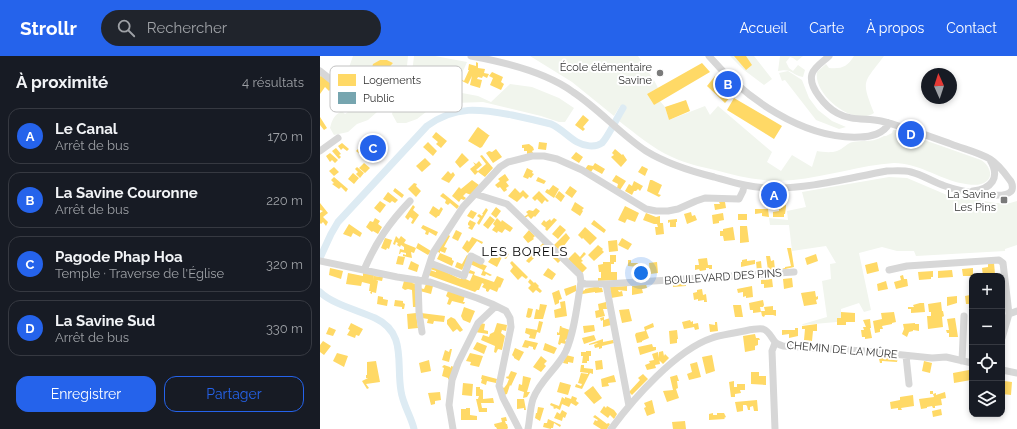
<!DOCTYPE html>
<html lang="fr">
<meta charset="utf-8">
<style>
:root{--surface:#171b24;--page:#20242c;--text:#f1f3f6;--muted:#9ea1a6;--line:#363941;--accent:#2563eb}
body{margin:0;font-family:Raleway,sans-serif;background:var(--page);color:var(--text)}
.controls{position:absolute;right:12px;bottom:12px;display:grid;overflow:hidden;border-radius:8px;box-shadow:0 2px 6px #0003}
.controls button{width:36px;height:36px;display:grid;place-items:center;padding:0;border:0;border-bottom:1px solid var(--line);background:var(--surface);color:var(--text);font:20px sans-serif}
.compass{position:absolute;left:601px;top:12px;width:36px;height:36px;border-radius:50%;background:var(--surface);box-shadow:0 2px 6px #0003;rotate:357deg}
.you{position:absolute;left:321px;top:217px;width:14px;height:14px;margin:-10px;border:3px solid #fff;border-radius:50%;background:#1a73e8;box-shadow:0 0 0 6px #1a73e833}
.badge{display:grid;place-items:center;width:26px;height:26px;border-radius:50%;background:var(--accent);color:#fff;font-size:13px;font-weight:700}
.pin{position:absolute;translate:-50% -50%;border:2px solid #fff;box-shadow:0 1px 4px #0006}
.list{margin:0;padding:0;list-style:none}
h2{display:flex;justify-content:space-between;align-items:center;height:52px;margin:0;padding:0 16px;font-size:17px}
h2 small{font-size:13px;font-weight:400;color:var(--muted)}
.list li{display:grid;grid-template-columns:26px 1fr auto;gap:12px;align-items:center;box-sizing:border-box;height:56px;margin:0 8px 8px;padding:0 8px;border:1px solid var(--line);border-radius:12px}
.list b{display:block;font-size:15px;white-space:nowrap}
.list p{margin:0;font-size:13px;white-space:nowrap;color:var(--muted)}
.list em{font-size:13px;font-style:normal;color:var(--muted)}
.actions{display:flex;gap:8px;padding:12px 16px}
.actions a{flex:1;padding:9px 0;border:1px solid var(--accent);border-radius:12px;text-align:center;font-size:14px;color:var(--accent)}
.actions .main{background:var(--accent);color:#fff}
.icon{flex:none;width:22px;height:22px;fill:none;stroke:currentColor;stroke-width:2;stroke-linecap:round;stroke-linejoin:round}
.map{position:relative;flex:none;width:697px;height:373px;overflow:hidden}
header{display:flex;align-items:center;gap:24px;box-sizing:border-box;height:56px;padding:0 20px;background:var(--accent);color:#fff}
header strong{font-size:19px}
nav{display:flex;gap:22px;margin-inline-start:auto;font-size:14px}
.search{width:280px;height:36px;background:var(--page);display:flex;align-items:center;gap:10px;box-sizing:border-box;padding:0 14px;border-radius:22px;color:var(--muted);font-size:15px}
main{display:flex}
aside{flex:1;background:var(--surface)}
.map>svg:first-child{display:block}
.green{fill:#f1f5ed;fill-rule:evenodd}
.homes{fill:#ffd966}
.public{fill:#76a5af}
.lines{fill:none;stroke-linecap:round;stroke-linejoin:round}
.canal{stroke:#ddebf3;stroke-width:7}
.minor{stroke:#d7d7d7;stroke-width:7}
.poi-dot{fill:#7a7a7a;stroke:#fff;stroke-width:1.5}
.labels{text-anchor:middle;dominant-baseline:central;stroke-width:4;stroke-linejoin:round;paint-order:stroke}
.poi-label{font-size:11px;fill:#333;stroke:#fff;text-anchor:end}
.street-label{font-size:11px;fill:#333;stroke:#fff}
.quarter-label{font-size:13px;letter-spacing:1px;fill:#000;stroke:#fff}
.key{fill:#fff;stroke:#c2c2c2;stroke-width:1}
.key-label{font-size:11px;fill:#333}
</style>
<header>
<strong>Strollr</strong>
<div class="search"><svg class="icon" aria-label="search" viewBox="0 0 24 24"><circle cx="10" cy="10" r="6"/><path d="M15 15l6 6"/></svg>Rechercher</div>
<nav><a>Accueil</a><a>Carte</a><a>À propos</a><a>Contact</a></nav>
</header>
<main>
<aside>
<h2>À proximité<small>4 résultats</small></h2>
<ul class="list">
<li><span class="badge">A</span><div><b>Le Canal</b><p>Arrêt de bus</p></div><em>170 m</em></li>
<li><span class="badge">B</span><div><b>La Savine Couronne</b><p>Arrêt de bus</p></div><em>220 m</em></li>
<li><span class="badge">C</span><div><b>Pagode Phap Hoa</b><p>Temple · Traverse de l'Église</p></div><em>320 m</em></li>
<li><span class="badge">D</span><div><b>La Savine Sud</b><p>Arrêt de bus</p></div><em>330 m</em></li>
</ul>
<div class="actions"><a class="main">Enregistrer</a><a>Partager</a></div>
</aside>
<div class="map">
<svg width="697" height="373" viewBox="0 0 697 373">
<rect width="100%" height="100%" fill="#fff"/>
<path class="green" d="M33,0H88L87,10L82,27L65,51L57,56L48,64L37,68L28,76L14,79L10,72C12,64 14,59 22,55L25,58C33,54 34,43 35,36H32L31,24L25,23ZM60,4H67L73,7C67,14 61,20 52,23C51,14 52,9 60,4Z
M94,0H115L147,6L144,13L126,41L136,45L142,37L158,40L171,46L190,28L212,31L239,42L254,52L245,66H239L221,60L163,46L135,47L111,52L97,63L86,67H77L72,58C74,48 80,40 85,31C91,22 93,11 94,0Z
M210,0H318L335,26L338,32L327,38L334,49L340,45L345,51L349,64L385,50L390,59L398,50L452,96L447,106L461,115L472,99L492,111L497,95C503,96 511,97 517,95C523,93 527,87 533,86C547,83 549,88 564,80H566L572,77L573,74H576L661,104C670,109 676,124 661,128C655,130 646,128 640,127C618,122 598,107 574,107C541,109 506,121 473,124C445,127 421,121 395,114C381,111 365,107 352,101C332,92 316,78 299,65L305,53L300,50L294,60L252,26Z
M410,0H434L452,23L444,29L424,14Z
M460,0H483L477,5L473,2L470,1L466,6L469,12L473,15L478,9L485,14L483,21C471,19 473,12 458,15Z
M534,0H564C543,28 541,24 554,57C534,71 493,39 497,16L506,8L509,12C522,13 527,11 534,0Z
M468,15L482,24L489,42L498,54L512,65L526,71L519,73L496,64L465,24L462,25L459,17Z
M569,121L587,122L627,139L676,147H690L697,145V189L685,193V195L596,200L594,195H577L562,191L539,197L551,254L544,256L539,247L521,253V262L517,266L482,269L483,268L507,261L502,225L511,223L510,208L516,207L506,190L472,195L469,169H450L449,162L468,164L467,155L486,151L482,136Z"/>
<path class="homes" d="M414,0H426L432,9L426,14Z
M60,4H67L73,7L65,16L57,21L52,23L51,15L53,8Z
M156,6L158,7V12L165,13L164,17L169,18L167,22L163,20L162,22L158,21L157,23L162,24L160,32L150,29L152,20L148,28L140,24L141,23L144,25L149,14H148L149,8L156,10Z
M382,7L390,16L334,49L327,38Z
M172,16L183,21L181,26L184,28L181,34L170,29L173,22L169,20Z
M1,19L14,29L9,35L5,31L0,38V21Z
M395,20L414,37L405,47L387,30Z
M414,42L462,70L454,83L407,54Z
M366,44L370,55L349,64L345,51Z
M263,59L269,64L263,71L265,73L263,75L255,69Z
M0,61L7,72L4,74L0,69Z
M157,72L158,71L170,80H169L162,91L160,92L148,85Z
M116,76L127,85L121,92L116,88L118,86L112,81Z
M108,86L117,95L113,100L103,91Z
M219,86L227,87L226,94L218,93Z
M22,87L29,93L27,95L23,92L21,94L18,90Z
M209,88L213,91L214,94L212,95L213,97L207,98V95H204V92H202V89Z
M16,92L21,98L19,99L21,101L19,103L12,95Z
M38,93L49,101L47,104L36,95Z
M176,93L182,101L173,107L166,97L169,95L172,96Z
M295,93L302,99L303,98L307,104L301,111L291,101L294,99L292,97Z
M256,96L263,101L259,107L251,102Z
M10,97L18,104L15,107L12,104L10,106L6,100Z
M142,97L149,104L140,112L135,106Z
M162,99L173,112L165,121L158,116L155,119L150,113L155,109L153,106L156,108L159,105L162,109L156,114L158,115L166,108L160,100Z
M105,102L111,108L102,116L96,110Z
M44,107L50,112L45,117L39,112Z
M275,107L285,113L282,118L273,113L271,116L265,113L268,109L273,110Z
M322,110L328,113L325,120L318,116Z
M14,111L19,116L14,120L9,115Z
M37,111L44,117L40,122L36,118L38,116L35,113Z
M207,112L213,115L212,117L214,118L211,122L209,121L208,123L203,121Z
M128,115L131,118L133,116L135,119L129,127L121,123Z
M33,117L39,122L34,128L28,123Z
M185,118L189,124L186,126L189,130L186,132L187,134L184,136L180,131L178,132L175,129L180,125L178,123Z
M296,119L306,125L300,134L297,132L298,128L292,125Z
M14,121L28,133L26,136L21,131L19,133L12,128L14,127L11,124Z
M218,121L226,125L224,128L216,125Z
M152,124L159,129L151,139L146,137L143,140L146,142L144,144L141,143L139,146L132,140L139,131L141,133Z
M330,124H332L342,129L338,138L341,139L339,141L327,135Z
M314,125L323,130L320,135L318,133L316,135H314L312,139L305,135L309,128L312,130Z
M94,127L97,128L96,130L101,135L96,141L88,133Z
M233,129L239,133L234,142L225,136L227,133L229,134Z
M250,130L257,135L252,142L245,137Z
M75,132L84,139L82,142L73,135Z
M195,132L200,137L203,134L209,140L206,143L203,140L197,146L188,140Z
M219,135L229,145L227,146L225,144L222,148L217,143L215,145L212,142Z
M239,135L245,140L241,146L235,141Z
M68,136L78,144L75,147L72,145L70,147L63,143Z
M123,137L139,150L137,153L130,147L128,149L125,147L126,144L120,140Z
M60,145L66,149L60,157L54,152Z
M255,146L264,152L262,154L263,155L260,160L251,154Z
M399,146H405L406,152L395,154L394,148H400Z
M0,147L8,157L3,161L8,166L6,170L3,166L1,168L0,167V157L3,155L0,154Z
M93,149L95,151L93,154L99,159L93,168L91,167L93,163L90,161L88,164L85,161Z
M461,149H466V151L465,158H464V161H453V156L459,155V153H461Z
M113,150L119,154L121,151L123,153L119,160H118L116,162L109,157Z
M305,150L319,157L315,166L307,163L305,167L298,164Z
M176,151L181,155L176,162L171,158Z
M166,152L168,154L159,169L157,167L160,162L157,160L159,158L162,160L163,158H162Z
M216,152L220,155L215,161L214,160L211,163L208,160L205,162L204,161L208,158L206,156L209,154L213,155Z
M435,153H448L449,161L442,160V157L435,158Z
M151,154L157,157L153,163L147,160Z
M371,156L372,160L375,159L377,164L367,168L364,158Z
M326,157L336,161L340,160V167H343L344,178L336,179L335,171H338L337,168H334L323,164Z
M403,157L404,164L399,165V167L393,168L392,159Z
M418,158H427V164H418Z
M170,160L175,164L168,173L163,169Z
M55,162L60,165L58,168L62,171L58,178L53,175L52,176L46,171L50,165L53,166Z
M177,162L181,166L182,164L193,172L190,176L185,173L182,177L178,175L177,177L172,174L175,170L173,168Z
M234,162L237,164L227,175L225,173L226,172L221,168L224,164L226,166L230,163L231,165Z
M357,163V166H356V171H350V166L348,167V164Z
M150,164L156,167L152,174L148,172L150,170L148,169V167Z
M274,164L286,174L284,177L271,168Z
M29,168L42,177L40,181L33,177L31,181L23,178Z
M103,169L118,176L116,180L109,176L108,179L105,178L106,175L101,172Z
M240,169L246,174L238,183L232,178Z
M420,170H427L429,186L420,187Z
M265,171L277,182L270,189L263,182L262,183L258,179Z
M413,171L415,184L404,185L403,180H400V175H403V173Z
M136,174L142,177L138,185L132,182Z
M209,174L215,180L213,182L214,183L208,187L203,181Z
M246,177L250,182L240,195L234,189Z
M127,178L130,180L124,191L127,192L125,197L120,195V197L116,195Z
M76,180L79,183L81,180L86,184L84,187L86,188L96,192L98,187L111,195L108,199L96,192L94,197L91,196L92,202L83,200V198L86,199V197L81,196L80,198H79L80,193L84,194V191L81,189L80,191L77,189L78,187L76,186L75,189L73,188Z
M152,181L163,186L162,188L157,185L148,197L142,192L147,184L149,186Z
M65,182L72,184L69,193L67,192L66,194L61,192Z
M302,182L312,188L308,194L298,189Z
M297,184L298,195L289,196L288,185Z
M223,187L230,194L227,197L225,195L222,197L218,192Z
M278,189L283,193L282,194L284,196L274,205L268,199Z
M174,191L189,198L186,203L182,201L177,211L168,206L176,196L177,197L179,195L173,193Z
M467,192H471L474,211L461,214V213L465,212V211L471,210Z
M231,194L241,204L238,207L228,197Z
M215,195L218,198L209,207L206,205Z
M255,196L260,201L264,196L266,198L261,203L263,205L261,206L267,212L262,217L248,203Z
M120,197L132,202V204L134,205L132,210L117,203Z
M496,198L498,205L487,209L485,202Z
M147,199L149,200L142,214L135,211L137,206L142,208Z
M290,199H296V206H294V208H291V216H297V224L278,225V222H281V216H279L278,209L283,208V206H290Z
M78,200L85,201L83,209L76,208Z
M446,200H450L451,205L454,204L455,214H448Z
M387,202L388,209H392V213H389V212H386V214L380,215L379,213L375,214V209H379L378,203Z
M427,203V205L435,204V208L421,211V206H422V204Z
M152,204L167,210L164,215L172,219L170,220L166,218L165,220L161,219L163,214L150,208Z
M308,204H311V207H318V211L308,210Z
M91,205L99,209L97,216L88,213Z
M192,205L208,221L206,223L202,220L198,224L190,215L193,211L190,207Z
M441,205L442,215H437L436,206Z
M337,206L338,217L330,218L329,207Z
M557,206L559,215L547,218L545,209Z
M674,207L675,218L663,220L662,212L668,211V208Z
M112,209L138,222L141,223V221L150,225L153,218L148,217L150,214L155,216L154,219L174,226L177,220L184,223L180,232L179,231L177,236L170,233L168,236L166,235V233L162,231L164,228L162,227L159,234H157L155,236L108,219L110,214L116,216V215L110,213Z
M10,212L23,215L21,223L9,219Z
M228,212L236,218L232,224L223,219Z
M653,212V220H643L642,213Z
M632,214L633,221L618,222V215Z
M613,215V221H611V223L599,224L598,216Z
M28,217L43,220V217L54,219L53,224L54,220L63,221L62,225L56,224L58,225L56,237L52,236V238L50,237L51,235H49L50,228L42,226L41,230L26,228Z
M583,219L584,223H587L588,230L576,233L574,226L581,224L580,220Z
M472,222L473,231L464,233L463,223Z
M210,223L214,227L215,226L219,230L218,231L222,235L220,237L216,234L213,237L208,232L211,229L208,226Z
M452,223L453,231L444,232V228H441V224Z
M84,225L93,226L92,227L96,228L97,251H93L92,234L88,233L85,234L82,232Z
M566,225L568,233L558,235L557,228Z
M353,226H365L366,230L353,231Z
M106,228L113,230L111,238L100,235V232L104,233Z
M326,228L327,232L322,233L323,237L312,239V230Z
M256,229V235L246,240L244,233Z
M279,230V232H282L283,236L275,237V236L262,238V235L265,234V233Z
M307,230V235L298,234L299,236L302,235L303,240L291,242L290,231Z
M432,230L433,241L426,242V240L423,241V236L418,237L417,233Z
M382,233L383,239L386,238L387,246H384V244L378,245V243L374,244L373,237L377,236V234Z
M239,234L242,243L239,244V247L235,249L232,237Z
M128,235L145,240L143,246H145L144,248L132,245L130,249L127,248L129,242L126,240Z
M495,235L496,241L498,240V243L496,244L497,248L484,250L481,237Z
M650,239H652V248H646L645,240Z
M58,240L63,241V243L68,244L67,250L57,248Z
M637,240V247L627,250V241Z
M75,244L83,245V247L85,248L84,253H82V251L74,250Z
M443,244L444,249L443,251H440L441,256L433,257V254H430L429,247Z
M245,245L247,260L235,262L234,254L241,252L240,246Z
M286,246L287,253H283L285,260L276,262L275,255L279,254L278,248Z
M621,246L622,255H623L624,260L622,261L623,271L608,273L607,260H611V256H609L608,248Z
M600,247H604L605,256L591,257V253H588V251H594L593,249Z
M220,248L227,249L223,263H214L216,253L219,254Z
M413,249H421L423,261H415Z
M453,250V254H456V260L453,259H445L444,261L442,260L441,255H445L444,251Z
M144,251L155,255L150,267L143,264L141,260Z
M208,252L213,253L211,261L209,262L206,261Z
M309,253L312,265L302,267L299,254Z
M521,256L535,257V266H526V269H517V262H521Z
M574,256L576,266L572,267V268L562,270L563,273H560V276L555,277L553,265L562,263L561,257Z
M96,257L98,272L88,273L87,258Z
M101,257L125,260L124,266L114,265L113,268L107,267L108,263L102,262Z
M131,261L135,263L143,274L140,276L137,273L133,276L127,268V264Z
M284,261V264L290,262L291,269L283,271V264L281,265L280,262Z
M635,262L638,281H629V277H627L626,274H629L627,263Z
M550,263L551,272H550L552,282L545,283V281H542L541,274H544L543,271H546L543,264Z
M370,264L371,266L373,265V268L378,267L379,273L375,274L374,271L364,273L362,266Z
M219,265L223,266L220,277L217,276L215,283L209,282L210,279L205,277L206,272L217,274Z
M395,266H397L398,275L390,276L389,268L395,269Z
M31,267L43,273L39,280L36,279L35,282L27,279L30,274L28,273Z
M161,267L165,268L164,274L168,275V278L155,276Z
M177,267L187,269L186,275L182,274L181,277L185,280L182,294L178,293L176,297L174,296L175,290L161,284L163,279L169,281L170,278L174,276Z
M333,267L334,271L326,274L329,282L322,285V286L317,287L315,279L316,277L325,275L324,271Z
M595,267V268H599V275L593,274V275L589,276L587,281L582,278L584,273L583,268Z
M497,268V275H493L492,285L484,284L485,273H482V270Z
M274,269L275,275L264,277L263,270Z
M240,270H242L241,271L250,274L247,284L246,283L245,285L247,286L246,288L241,287L240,289L238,288L240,279H237V276L239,277Z
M9,271L16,274L13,280L6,278Z
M475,272H478V280L469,282V278L462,279V274H475Z
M357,274L358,283H357V287L350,288L349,275Z
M435,278L436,282H439L440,284H438V289L435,290V294L425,296L423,280Z
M274,279L276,284L264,288L262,282Z
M283,283V286L293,284L294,287L282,290V292L279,293V291L275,292L274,289L278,287L269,289V288Z
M205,284L218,287L215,294L213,293V291L209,290L208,292L202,291Z
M3,285L11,290L4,299L0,296V289Z
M157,286L167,290L164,298L153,293Z
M225,287L237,292L234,298L223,294Z
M332,288L333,291H336V294L320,299L318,291Z
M195,292L204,296L199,305L194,302V301L192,299Z
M130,293H132L129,306L122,304L125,294L129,296Z
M266,295H271V300H269V305H267V307H262L263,300H261V296H266Z
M343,295L344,300L345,298L349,302L343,308L339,304V296Z
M338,296L340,308L335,309L336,312L327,314L325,309L330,307L329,305L334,304L332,298Z
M17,297L28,300L24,311L13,305Z
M150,297L163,300L159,311L150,309L151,306L146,305Z
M246,299L254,301L253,307L248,306V308L243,307Z
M392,299L395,315L386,318L382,301Z
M558,299L578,301L577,306L562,305V307H560Z
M221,300L227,305L224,308L226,310L221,316L213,311Z
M109,304L111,315L101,317L99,307Z
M282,304L283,313L276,314L275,305Z
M56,305L60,326L46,328L49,332L47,333L42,325L48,322H46V319H47V306Z
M604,305L612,307L610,317L602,315Z
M377,306L381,321L369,324L367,318L372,316L370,308Z
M124,309L130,311L131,312V310L134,311L130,324L128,323V322L122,320L124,312L122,311Z
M261,309H264V312L273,313V318L270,317L262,333L255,331L256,328L261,330L262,328L258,327L261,317L268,318V317L260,316Z
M649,314L651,324L634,327L633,317Z
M191,315L197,317L191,330L190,329L187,338L184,339L182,331L184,332L187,328L189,323L186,322L187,320L188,321Z
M431,316H439V320H446V329L431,328Z
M323,318L328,323L312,339L309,336L320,324L318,322Z
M162,319L177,323L176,327L167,325L166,329L161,327L162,323H161Z
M294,319L296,326L288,327L289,330L282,331L281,323Z
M357,319L359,325H357L358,332L356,333L359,342L347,346L343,335L353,334L350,321Z
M203,320L211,322L207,336H210L207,341L203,342L204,336L198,334L199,328L202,329Z
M414,325V331H417V328H425V334H420L421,337L415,338V341H411L409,326Z
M684,325L692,326L691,339L682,338V327Z
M240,326L251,329L248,339L237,336Z
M143,327L153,328L152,340L142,339Z
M273,330L282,342L274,348L264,337Z
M156,331H160V333L163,334V343L173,342L174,347H161L162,352H167V356H159L156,343H158L159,340H156Z
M610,335H613V338L616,337V339L625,336L626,342L621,343L622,349L615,350V352H613L612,350L607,351V352L601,353L599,343L614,341L613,338H610Z
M120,336L121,344L115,345V348L111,349L108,337Z
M593,339L594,350L581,352L582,354H578V352L571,353L570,346L580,344V341Z
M252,340L257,342L256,345L259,347L256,350L251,347L249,351L242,348L240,354L236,352L235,353L233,352L234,351L230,349L231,347L239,350L242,341L245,343V341L251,343Z
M197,343H204L206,354H204V352L197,353Z
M332,344L335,357L327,360L324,352L326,351L324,347Z
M437,344L438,355H434L433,350L430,351V354H428L427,350L426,349H423V355L417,356L415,346Z
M284,350L286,352L287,350L294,354L297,358L294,363L290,359L288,362L280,356Z
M218,351L224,352L220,365L215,362L216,357H217Z
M146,352H150V359L157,360V364H141V353H146Z
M621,353L622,359L613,361L612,355Z
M242,354L247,357L245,362L243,361L242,365L234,362L237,356L240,358Z
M393,357V359H397V357H404L406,361L404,362L405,363L389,364V358Z
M275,359L287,368L288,367L290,368L287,373H281L273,368L275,364L277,365L278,364L273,361Z
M186,361L187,365H185L186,368H187L188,372L187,373H177L176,371H175L174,368L182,366L181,362Z
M228,363L241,369L240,371L234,367L233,372H231V373L223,371L224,367H227Z
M365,365L366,373H353L352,366Z"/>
<path class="public" d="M52,81L64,90L54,103L41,94Z"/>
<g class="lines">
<path class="canal" d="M0,202L11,178L18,166L107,70C136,49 160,53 192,59C206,62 219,65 231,68C242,73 248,81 257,86C264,90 275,92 282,87C288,81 298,60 303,52
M0,236C12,248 40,255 55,262C87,277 76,307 81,335C83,349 91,360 94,373"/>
<path class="minor" d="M151,0C184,6 226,16 253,36C279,53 300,78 326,95C347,108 370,115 394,121C412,126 431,132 450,132C489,133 528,122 567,115C575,115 583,114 591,116C603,119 613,126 625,130C636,134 686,146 692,134C693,130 692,126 689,123C684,116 678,108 670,103C658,96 644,93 631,88C608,80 585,71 561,65C546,62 531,65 517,57C506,51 488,31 492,18C494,11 504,5 509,0
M389,0C424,41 483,84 540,81C550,81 564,78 569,67
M0,15L30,39
M0,95L18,82
M653,135C671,133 681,122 670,104
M155,138L187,148L260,219L261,226C257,248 255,274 246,295C238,312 220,324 213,343C210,352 210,363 208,373
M0,205L77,221L110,226L157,242L172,248L186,255L190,262L191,271L179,330L183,342L199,373
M110,207L144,220L151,200L161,205
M44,214C56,186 69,167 90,145
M569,214L587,210L679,204L683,207L689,258
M98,224L99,256L102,276
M104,225L113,197L143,151L180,111L188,106L212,100H224L237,103L262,114L326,153L336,155H348L358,153L376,145L385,142L419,143L423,135L424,129
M261,226L265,228H286L474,216
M286,228L309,350
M682,282L689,258L697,255
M586,300L589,328
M642,305L644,260
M682,314L697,317
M133,373L129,349L132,324L138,307L158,267L176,250
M291,373C313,343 356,294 392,282C400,279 410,278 419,276C426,275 435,272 443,273C449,275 451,281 455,286C457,288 460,289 463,290L544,295L612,302L626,301L652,307
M455,373L452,295L455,287"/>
</g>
<g class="poi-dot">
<circle cx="340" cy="17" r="4"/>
<rect x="680" y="140" width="8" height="8" rx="2"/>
</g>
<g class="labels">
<g class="poi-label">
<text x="332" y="11">École élémentaire<tspan x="332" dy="13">Savine</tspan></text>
<text x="676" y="138">La Savine<tspan x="676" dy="13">Les Pins</tspan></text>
</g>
<g class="street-label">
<text transform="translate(403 221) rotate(-4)">BOULEVARD DES PINS</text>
<text transform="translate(522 294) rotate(5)">CHEMIN DE LA MÛRE</text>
</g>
<g class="quarter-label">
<text x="205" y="195">LES BORELS</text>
</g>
</g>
<rect x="10" y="10" width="132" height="46" rx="6" class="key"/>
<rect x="18" y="18" width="18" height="12" fill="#ffd966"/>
<rect x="18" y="36" width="18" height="12" fill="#76a5af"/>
<g class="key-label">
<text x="43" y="28">Logements</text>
<text x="43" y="46">Public</text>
</g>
</svg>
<div class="controls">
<button>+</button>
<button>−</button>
<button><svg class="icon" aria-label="locate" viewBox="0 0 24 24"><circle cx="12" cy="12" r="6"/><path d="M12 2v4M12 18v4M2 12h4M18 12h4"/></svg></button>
<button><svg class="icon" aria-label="layers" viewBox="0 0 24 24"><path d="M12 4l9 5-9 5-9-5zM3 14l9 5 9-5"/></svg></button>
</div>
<svg class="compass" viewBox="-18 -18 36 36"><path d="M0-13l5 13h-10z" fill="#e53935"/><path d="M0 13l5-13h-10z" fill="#9ea1a6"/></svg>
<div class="you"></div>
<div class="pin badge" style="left:454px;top:139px">A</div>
<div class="pin badge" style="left:408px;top:28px">B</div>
<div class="pin badge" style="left:53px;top:92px">C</div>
<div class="pin badge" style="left:591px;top:78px">D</div>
</div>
</main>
